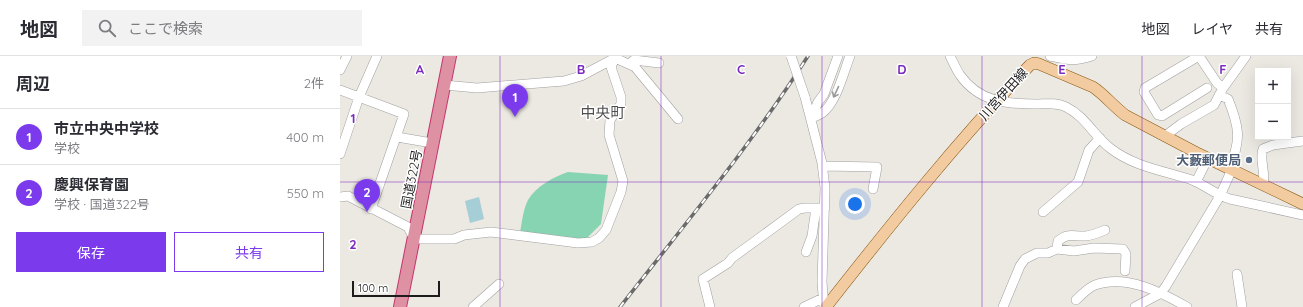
<!DOCTYPE html>
<html lang="ja">
<meta charset="utf-8">
<style>
:root{--surface:#fff;--page:#f2f2f3;--text:#2b2b33;--muted:#7c7c81;--line:#e1e1e2;--accent:#7c3aed}
body{margin:0;font-family:Quicksand,"Noto Sans JP",sans-serif;background:var(--page);color:var(--text)}
.controls{position:absolute;right:12px;top:12px;display:grid;overflow:hidden;border-radius:0px;box-shadow:0 4px 16px #0002}
.controls button{width:36px;height:36px;display:grid;place-items:center;padding:0;border:0;border-bottom:1px solid var(--line);background:var(--surface);color:var(--text);font:20px sans-serif}
.scale{position:absolute;left:12px;bottom:10px;width:88px;box-sizing:border-box;padding-left:4px;border:2px solid #1c1c1c;border-top:0;font-size:11px;line-height:14px;white-space:nowrap;color:#1c1c1c;-webkit-text-stroke:3px #fff;paint-order:stroke}
.you{position:absolute;left:515px;top:148px;width:14px;height:14px;margin:-10px;border:3px solid #fff;border-radius:50%;background:#1a73e8;box-shadow:0 0 0 6px #1a73e833}
.badge{display:grid;place-items:center;width:26px;height:26px;border-radius:50%;background:var(--accent);color:#fff;font-size:13px;font-weight:700}
.pin{position:absolute;translate:-50% -33px;filter:drop-shadow(0 1px 2px #0008)}
.pin::after{content:'';position:absolute;top:21px;width:14px;height:12px;background:inherit;clip-path:polygon(0 0,100% 0,50% 100%)}
.list{margin:0;padding:0;list-style:none}
h2{display:flex;justify-content:space-between;align-items:center;height:52px;margin:0;padding:0 16px;font-size:17px}
h2 small{font-size:13px;font-weight:400;color:var(--muted)}
.list li{display:grid;grid-template-columns:26px 1fr auto;gap:12px;align-items:center;box-sizing:border-box;height:56px;padding:0 16px;border-top:1px solid var(--line)}
.list b{display:block;font-size:15px;white-space:nowrap}
.list p{margin:0;font-size:13px;white-space:nowrap;color:var(--muted)}
.list em{font-size:13px;font-style:normal;color:var(--muted)}
.actions{display:flex;gap:8px;padding:12px 16px}
.actions a{flex:1;padding:9px 0;border:1px solid var(--accent);border-radius:0px;text-align:center;font-size:14px;color:var(--accent)}
.actions .main{background:var(--accent);color:#fff}
.icon{flex:none;width:22px;height:22px;fill:none;stroke:currentColor;stroke-width:2;stroke-linecap:round;stroke-linejoin:round}
.map{position:relative;flex:none;width:963px;height:251px;overflow:hidden}
header{display:flex;align-items:center;gap:24px;box-sizing:border-box;height:56px;padding:0 20px;background:var(--surface);border-bottom:1px solid var(--line)}
header strong{font-size:19px}
nav{display:flex;gap:22px;margin-inline-start:auto;font-size:14px}
.search{width:280px;height:36px;background:var(--page);display:flex;align-items:center;gap:10px;box-sizing:border-box;padding:0 14px;border-radius:0px;color:var(--muted);font-size:15px}
main{display:flex}
aside{flex:1;background:var(--surface)}
.map>svg:first-child{display:block}
.pitch{fill:#87d4b3}
.water{fill:#a6ced6}
.lines{fill:none;stroke-linecap:round;stroke-linejoin:round}
.minor-casing{stroke:#a0a0a0;stroke-width:10}
.major-casing{stroke:#86580e;stroke-width:12}
.highway-casing{stroke:#c5346d;stroke-width:14}
.minor{stroke:#fff;stroke-width:9}
.major{stroke:#f2cba1;stroke-width:11}
.highway{stroke:#dd91a3;stroke-width:12}
.rail-casing{stroke:#6a6a6a;stroke-width:3.5}
.rail{stroke:#fff;stroke-width:2;stroke-dasharray:6;stroke-linecap:butt}
.minor-bridge-casing{stroke:#a0a0a0;stroke-width:10;stroke-linecap:butt}
.minor-bridge{stroke:#fff;stroke-width:9}
.oneway{stroke:#999}
.grid{fill:none;stroke:#7b2cbf;stroke-width:1;stroke-opacity:0.55}
.service-dot{fill:#5c6f8a;stroke:#fff;stroke-width:1.5}
.labels{text-anchor:middle;dominant-baseline:central;stroke-width:3;stroke-linejoin:round;paint-order:stroke}
.street-label{font-size:13px;fill:#1c1c1c;stroke:#fff}
.service-label{font-size:13px;font-weight:bold;fill:#4e5e75;stroke:#fff;text-anchor:end}
.quarter-label{font-size:15px;fill:#4f4f4f;stroke:#fff}
.grid-label{font-size:13px;text-anchor:middle;font-weight:bold;fill:#7b2cbf;stroke:#fff;stroke-width:3;stroke-linejoin:round;paint-order:stroke}
</style>
<header>
<strong>地図</strong>
<div class="search"><svg class="icon" aria-label="search" viewBox="0 0 24 24"><circle cx="10" cy="10" r="6"/><path d="M15 15l6 6"/></svg>ここで検索</div>
<nav><a>地図</a><a>レイヤ</a><a>共有</a></nav>
</header>
<main>
<aside>
<h2>周辺<small>2件</small></h2>
<ul class="list">
<li><span class="badge">1</span><div><b>市立中央中学校</b><p>学校</p></div><em>400 m</em></li>
<li><span class="badge">2</span><div><b>慶興保育園</b><p>学校 · 国道322号</p></div><em>550 m</em></li>
</ul>
<div class="actions"><a class="main">保存</a><a>共有</a></div>
</aside>
<div class="map">
<svg width="963" height="251" viewBox="0 0 963 251">
<rect width="100%" height="100%" fill="#ece8e2"/>
<path class="pitch" d="M228,116L268,119L261,168L245,184L180,177C182,166 183,154 188,144C196,130 214,121 228,116Z"/>
<path class="water" d="M139,141L144,163L130,167L125,145Z"/>
<g class="lines">
<g class="minor-casing">
<path id="minor" d="M610,0C613,6 616,13 620,19C639,46 666,48 696,48C706,48 716,46 726,51C745,60 754,80 770,92C794,111 825,115 852,124C865,129 876,139 890,143L963,159
M710,0C728,4 733,6 752,0
M859,0L805,32L804,36L818,59L822,60L867,32
M859,0L877,27L883,32
M275,2L295,11L338,63
M289,8L294,4L319,7
M0,14L7,0
M104,29L137,32L224,25L241,20L275,2
M0,34L64,58L31,153
M879,39L888,43C899,70 902,84 889,112
M465,41L482,107L485,132L482,226L484,251
M471,62C474,61 479,59 482,57C496,48 504,15 510,0
M471,62L478,46L484,38L498,0
M825,80L841,68L874,49L883,32L906,0
M57,81L92,87
M0,98L19,41L37,0
M483,110L537,111L533,133
M856,126L868,102
M923,128C926,116 919,104 923,93L933,89L963,85
M0,141L8,140L68,171L74,183H114L124,179L151,176L238,187L252,186L259,182L266,174L281,136L283,125L269,79L270,64L281,48V41L271,11L276,0
M703,156L738,126L749,94L760,82
M717,193L718,185C729,176 733,181 746,180C753,179 758,177 765,174
M466,196L472,180L476,152
M897,218L902,251
M736,244C741,239 749,231 755,229C786,218 821,236 847,251
M133,251L159,228
M370,251L363,223L388,207L392,202L459,153L465,152H485
M464,251L483,242
M663,251L680,210L685,203L697,197H708L717,193L734,195L754,192L783,193L786,198L785,215
M795,251L821,237L826,230L880,140L892,113"/>
</g>
<g class="major-casing">
<path id="major" d="M486,251C551,168 617,86 690,9L694,7L699,8L753,31C765,39 773,50 785,59L859,98L963,148"/>
</g>
<g class="highway-casing">
<path id="highway" d="M60,251L110,0"/>
</g>
<use href="#minor" class="minor"/>
<use href="#major" class="major"/>
<use href="#highway" class="highway"/>
<g class="rail-casing">
<path id="rail" d="M280,251C344,169 412,88 468,0"/>
</g>
<use href="#rail" class="rail"/>
<g class="minor-bridge-casing">
<path id="minor-bridge" d="M451,0L465,41"/>
</g>
<use href="#minor-bridge" class="minor-bridge"/>
</g>
<defs><path id="oneway-shaft" d="M-6 0H5M1.5-3L5.5 0L1.5 3" fill="none" stroke-width="1.6" stroke-linecap="round" stroke-linejoin="round"/></defs>
<use class="oneway" href="#oneway-shaft" transform="translate(496 36) rotate(115)"/>
<path class="grid" d="M160,0V251M321,0V251M482,0V251M642,0V251M802,0V251M0,126H963"/>
<circle class="service-dot" cx="909" cy="104" r="4"/>
<g class="labels">
<g class="street-label">
<text transform="translate(663 38) rotate(-48)">川宮伊田線</text>
<text transform="translate(71 123) rotate(-79)">国道322号</text>
</g>
<g class="service-label">
<text x="901" y="104">大藪郵便局</text>
</g>
<g class="quarter-label">
<text x="263" y="56">中央町</text>
</g>
</g>
<g class="grid-label">
<text x="80" y="18">A</text>
<text x="241" y="18">B</text>
<text x="401" y="18">C</text>
<text x="562" y="18">D</text>
<text x="722" y="18">E</text>
<text x="883" y="18">F</text>
<text x="13" y="67">1</text>
<text x="13" y="193">2</text>
</g>
</svg>
<div class="controls">
<button>+</button>
<button>−</button>
</div>
<div class="scale">100 m</div>
<div class="you"></div>
<div class="pin badge" style="left:175px;top:61px">1</div>
<div class="pin badge" style="left:27px;top:156px">2</div>
</div>
</main>
